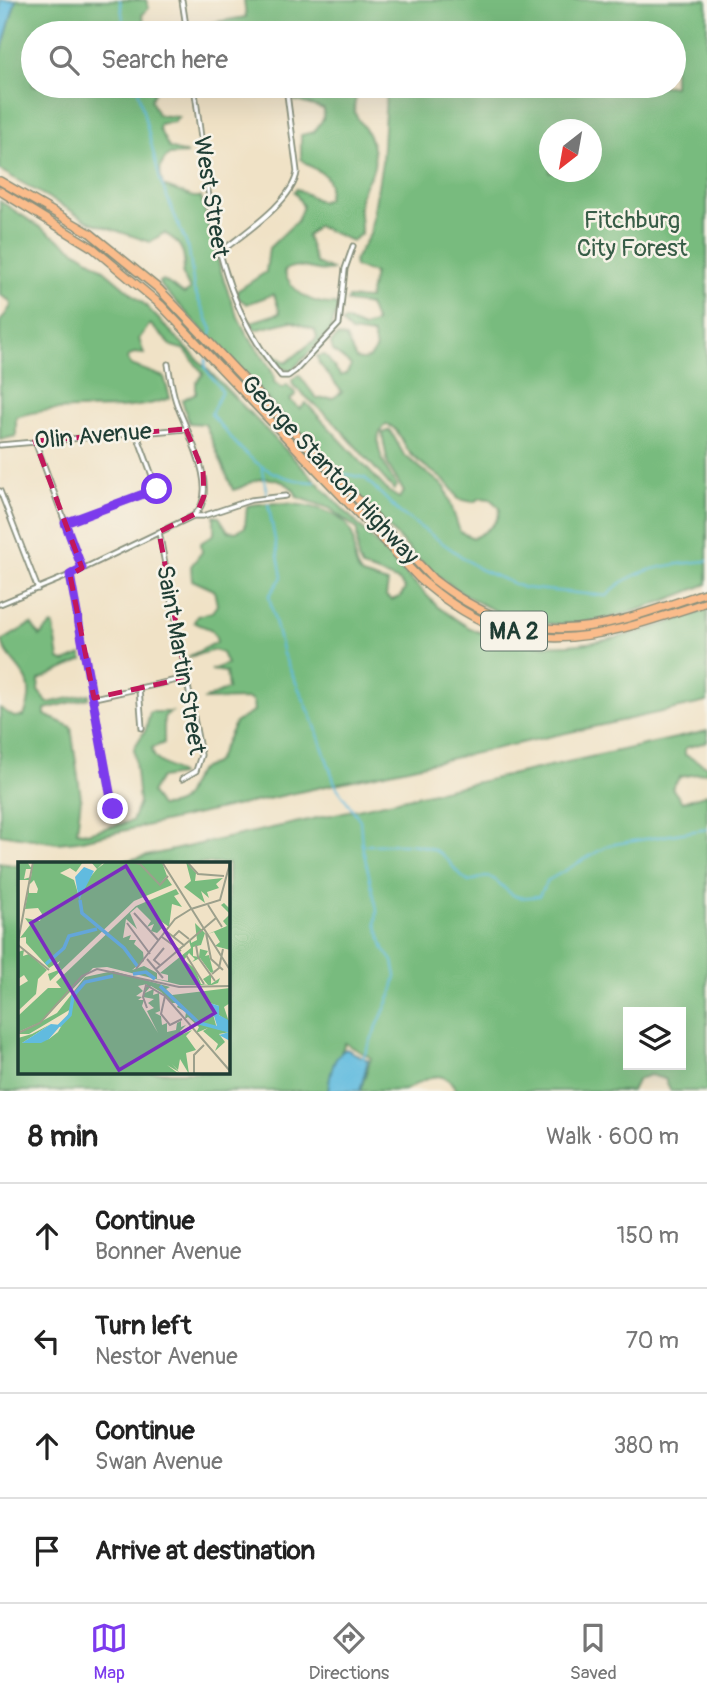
<!DOCTYPE html>
<meta charset="utf-8">
<style>
:root{--surface:#fff;--page:#f6f6f6;--text:#222;--muted:#767676;--line:#e0e0e0;--accent:#7c3aed}
body{margin:0;font-family:Pangolin,sans-serif;background:var(--page);color:var(--text)}
.controls{position:absolute;right:21px;bottom:21px;display:grid;overflow:hidden;border-radius:0px;box-shadow:0 7px 28px #0002}
.controls button{width:63px;height:63px;display:grid;place-items:center;padding:0;border:0;border-bottom:2px solid var(--line);background:var(--surface);color:var(--text);font:35px sans-serif}
.compass{position:absolute;left:539px;top:119px;width:63px;height:63px;border-radius:50%;background:var(--surface);box-shadow:0 7px 28px #0002;rotate:211deg}
.stop{position:absolute;width:21px;height:21px;margin:-16px;border:5px solid #7c3aed;border-radius:50%;background:#fff}
.stop.end{background:#7c3aed;border-color:#fff;box-shadow:0 2px 7px #0008}
.list{margin:0;padding:0;list-style:none}
h2{display:flex;justify-content:space-between;align-items:center;height:91px;margin:0;padding:0 28px;font-size:30px}
h2 small{font-size:23px;font-weight:400;color:var(--muted)}
.list li{display:grid;grid-template-columns:46px 1fr auto;gap:21px;align-items:center;box-sizing:border-box;height:105px;padding:0 28px;border-top:2px solid var(--line)}
.list b{display:block;font-size:26px;white-space:nowrap}
.list p{margin:0;font-size:23px;white-space:nowrap;color:var(--muted)}
.list em{font-size:23px;font-style:normal;color:var(--muted)}
.icon{flex:none;width:38px;height:38px;fill:none;stroke:currentColor;stroke-width:2;stroke-linecap:round;stroke-linejoin:round}
.map{position:relative;flex:none;width:707px;height:1091px;overflow:hidden}
.search{position:absolute;background:var(--surface);box-shadow:0 7px 28px #0002;left:21px;right:21px;top:21px;height:77px;display:flex;align-items:center;gap:18px;box-sizing:border-box;padding:0 24px;border-radius:38px;color:var(--muted);font-size:26px}
.sheet{height:511px;background:var(--surface)}
nav{display:flex;justify-content:space-around;align-items:center;box-sizing:border-box;height:98px;border-top:2px solid var(--line);background:var(--surface);font-size:19px;color:var(--muted)}
nav a{display:grid;justify-items:center;gap:4px}
nav .on{color:var(--accent)}
.map>svg:first-child{display:block}
.forest{fill:#78bb7e;stroke:#4c7c59;stroke-width:2;fill-rule:evenodd}
.water{fill:#61bbdf;stroke:#407c8a;stroke-width:2}
.lines{fill:none;stroke-linecap:round;stroke-linejoin:round}
.stream{stroke:#61bbdf;stroke-width:2}
.street-casing{stroke:#88907d;stroke-width:7}
.highway-casing{stroke:#88907d;stroke-width:10}
.street{stroke:#fff;stroke-width:3.5}
.highway{stroke:#fabc8b;stroke-width:7}
.route{stroke:#7c3aed;stroke-width:9}
.marked{fill:none;stroke:#c2185b;stroke-width:5;stroke-dasharray:14 9;stroke-linejoin:round}
.labels{text-anchor:middle;dominant-baseline:central;stroke-width:5;stroke-linejoin:round;paint-order:stroke}
.shield{fill:#f7f3e8;stroke:#60746a;stroke-width:2}
.shield-label{font-size:23px;font-weight:bold;fill:#1f3d34}
.street-label{font-size:24px;fill:#1f3d34;stroke:#f7f3e8}
.park-label{font-size:24px;fill:#375d47;stroke:#f7f3e8}
.inset-river{fill:none;stroke:#61bbdf;stroke-width:3.5}
.inset-road{fill:none;stroke:#9ca08c;stroke-width:2}
.view{fill:#7b2cbf;fill-opacity:0.15;stroke:#7b2cbf;stroke-width:3.5}
.inset-edge{fill:none;stroke:#1f3d34;stroke-width:3.5}
</style>
<div class="map">
<svg width="707" height="1091" viewBox="0 0 707 1091">
<rect width="100%" height="100%" fill="#f7f3e8"/>
<filter id="ink" filterUnits="userSpaceOnUse"><feTurbulence type="fractalNoise" baseFrequency=".0143" numOctaves="2"/><feDisplacementMap in="SourceGraphic" scale="14" xChannelSelector="R" yChannelSelector="G"/><feConvolveMatrix kernelMatrix="1 2 1 2 8 2 1 2 1" color-interpolation-filters="sRGB"/></filter>
<filter id="wash" filterUnits="userSpaceOnUse"><feTurbulence type="fractalNoise" baseFrequency=".00686" numOctaves="4" result="noise"/><feDisplacementMap in="SourceGraphic" scale="28" xChannelSelector="R" yChannelSelector="G"/><feGaussianBlur stdDeviation="1.57" result="paint"/><feColorMatrix in="noise" values="0 0 0 0 0 0 0 0 0 0 0 0 0 0 0 0 0 1.4 0 .05"/><feComposite in="paint" operator="in"/></filter>
<g filter="url(#wash)">
<rect width="100%" height="100%" fill="#f0e2c6"/>
<path class="forest" d="M16,0H146L149,8L142,15L149,33H33V86H157L151,100L158,115L179,117L174,122L160,124L159,129L169,148L187,154L169,155C158,165 159,172 163,186L193,197H201C214,243 222,288 245,331C252,344 276,370 274,382L282,388L287,385L296,394L290,400L300,409L306,403L388,491L399,498L404,492L388,465L382,433L390,430L404,455L445,487L460,532L473,538C486,532 500,523 500,508L490,499L481,498L473,502L458,499C447,476 426,471 410,453C400,442 401,429 386,424C367,439 387,471 397,486L394,490L336,424L293,385L292,380L299,375L317,399L333,398L342,392L319,363L317,356L325,355L341,376L347,373L351,365L333,351L331,343L338,336L346,338L356,359C366,362 371,358 376,350L373,335L351,332L342,323L345,320L363,328L376,323L369,305L347,302L348,298L369,299L374,273L355,267L354,261L370,234L382,162L386,94L383,86H674V33H231L197,30L216,22L246,17L244,0H707V584C590,632 524,651 420,561L161,286L159,282L163,280L184,294L190,290L182,273C188,255 181,242 164,233L150,242L91,222L0,170V56ZM550,130H592V172H550Z
M300,86H361C344,121 363,114 372,144C380,173 367,175 361,195C357,207 362,221 361,234L352,241L317,226L307,236L316,263L332,270C316,275 300,259 284,271C292,294 314,305 336,304L338,308L329,333L292,370C275,370 268,355 258,343L286,363L317,338L315,330L291,321L255,330L251,322L280,313L274,294L247,304L238,298L237,291L266,272L269,248L297,221L303,206L294,191L297,189L321,202L327,199C335,170 318,175 301,159V135L314,132L323,119L324,109L293,100V90Z
M0,201L98,265L143,303L438,607C449,614 461,624 474,630C552,664 631,636 707,610V702L77,841L57,843L0,834V708L14,717L24,716C42,672 9,669 2,641L27,626L31,624L40,636L51,625L54,627L59,659L65,662L81,655L83,660L39,680L38,691L48,703L89,694V698L45,709V715L71,727L81,798L77,831L87,833L132,821L139,803L134,748L146,729L150,712H171L164,717V743L152,748C153,765 172,765 180,775L160,778L151,793L160,806C192,806 183,789 198,772C204,765 211,767 217,761L235,723L254,711L253,702L249,699L203,700L228,689L226,672L211,670L227,664L222,653L215,650L188,657L217,642C214,624 205,630 194,622L197,616L212,612L217,605L214,590L192,580L191,566L202,552L201,543L214,534V516L219,517L228,531L236,532L245,527L247,506C275,500 340,502 352,534C357,549 350,562 362,575L388,583L386,596L391,600L400,597L405,589L399,581L362,567L358,559L357,529L329,508L297,497C293,483 274,477 260,479C250,481 243,488 233,490L205,424L189,423L182,400L196,393V383L203,374L185,350L172,346L150,324L139,339L144,354L134,353L127,358L131,365L164,377L170,398C120,417 67,401 16,417V436L0,440V322L11,306L10,301L0,295Z
M707,731V742L685,748V755L707,766V772L680,777L672,788L682,802L707,794V1091H671L665,1079L650,1075L638,1079L632,1091H457C442,1063 423,1082 405,1090C394,1091 372,1091 360,1091L371,1058L345,1043L330,1078L328,1091H0V863L19,866V1072H228V864L115,863ZM628,1012H681V1065H628Z"/>
<path class="water" d="M0,0H16L0,56Z
M346,1049L368,1060L360,1091H328C330,1076 332,1056 346,1049Z"/>
<g class="lines">
<path class="stream" d="M120,0L125,33
M137,86L160,180L189,250L194,290L212,330L210,339
M206,359L205,368L222,391L211,414C242,452 263,480 315,482
M262,468L267,495
M345,474L365,478L399,512L479,569L524,588L607,596C630,568 672,564 707,561
M268,503L282,577L269,596L283,654L313,720L336,786L360,820L362,845L377,909L376,923L384,949L393,961L396,976L392,993L363,1058
M362,845C386,846 418,838 441,854C452,862 456,875 469,882C498,869 495,885 515,896C521,899 532,897 539,896L547,881L609,845L707,829"/>
</g>
</g>
<g filter="url(#ink)">
<g class="lines">
<g class="street-casing">
<path id="street" d="M182,0L187,33
M194,86C210,192 209,289 281,376H288L295,371L339,324L345,269L353,246
M218,254C241,235 293,202 297,172L286,86
M168,364C170,376 172,390 176,402C185,429 222,491 194,515
M35,441L82,568
M0,445L186,429
M0,491L38,589
M65,523L157,489L136,432
M159,532L201,755L196,771L182,779
M70,575L113,809
M0,604L70,575L193,516H203L251,500L286,496
M139,689L142,728
M94,698L186,678"/>
</g>
<g class="highway-casing">
<path id="highway" d="M0,181L90,233L159,289L433,579C533,657 599,629 707,592
M0,191L93,248L161,305L419,578C520,667 593,640 707,602"/>
</g>
<use href="#street" class="street"/>
<use href="#highway" class="highway"/>
</g>
</g>
<g class="lines" filter="url(#ink)">
<path class="route" d="M113,809L70,575L82,568L65,523L157,489"/>
</g>
<path class="marked" d="M186,429L203,472L204,496L197,513L159,532L186,678L94,698L70,575L82,568L35,441Z"/>
<g class="labels">
<rect class="shield" x="481" y="611.5" width="66" height="39" rx="5"/>
<g class="shield-label">
<text x="514" y="631">MA 2</text>
</g>
<g class="street-label">
<text transform="translate(211 197) rotate(81)">West Street</text>
<text transform="translate(93 436) rotate(-5)">Olin Avenue</text>
<text transform="translate(330 470) rotate(47)">George Stanton Highway</text>
<text transform="translate(181 660) rotate(80)">Saint Martin Street</text>
</g>
<g class="park-label">
<text x="632" y="220">Fitchburg<tspan x="632" dy="28">City Forest</tspan></text>
</g>
</g>
<g transform="translate(18 862)">
<rect width="212" height="212" fill="#f0e2c6"/>
<path d="M0,0H9L14,7H8L6,17L13,15L15,0H65L58,10L52,6L42,11L56,18L62,38L63,26L79,7L73,0H86L79,7L88,0H144L149,14L141,23L149,16L154,23L116,39L32,119L30,112L43,107L39,104L42,99L31,106L8,81V75L2,76L12,63L7,56L22,59L24,52L20,46L7,47L11,24V31H19L20,27L16,18L12,22V18H0ZM168,0L178,11L177,19L205,16L198,22L201,26L189,30L191,36L183,29L187,41L166,25L173,19ZM158,27L161,32L156,34L164,45L154,42L151,65L137,55L145,65L139,71L133,69L136,62L129,65L133,59L119,45L112,51L119,67L108,57L105,76L113,73L111,78H118L116,82L125,90L126,99L114,108L126,104L139,111V117L150,119V113L142,111L173,86L171,79L173,77V81L179,78L177,61L187,71L183,83L175,85V94L181,95L182,87L190,89L187,94L191,93L195,109L199,107L193,111L182,96L174,100L177,97L171,91L166,98L177,107L183,122L190,123L185,117L193,112V122L202,116L200,121L194,123H162L89,105L75,106L23,160L0,170V154L30,126H43L38,120L118,44ZM206,41L212,47V88L197,84L202,80L196,70L190,72L209,64L205,59L212,52L203,43ZM6,88L5,94L11,92L29,108L20,117L18,132L0,149V125L10,119L6,113L0,117V90ZM95,109L152,125L148,127L154,133L212,126V141L206,145L211,160L201,153V144L192,141L199,167L212,170L201,172L207,180L197,189L200,182L185,169L190,166L178,171L181,165L170,155L167,157L168,150L159,145L161,141H154L143,130L133,124L127,131L136,127L135,133L141,131L142,149L137,151L143,154L144,163L149,161V170L158,168L159,161L163,159V165L168,163L162,169L165,172L174,168L168,174L178,188L168,191L171,212L162,197L160,208L154,202L161,210L149,203L161,212H0V176L14,172L33,162L4,181L31,177L40,170L53,147L11,172H0L39,151L67,115ZM129,122L125,135L136,137L130,141L136,146L129,149L140,171L124,144L126,138H120L124,135L118,134L125,129L120,124Z" fill="#78bb7e" fill-rule="evenodd"/>
<path d="M66,5L76,9L61,38L57,15ZM192,141L201,144V153L212,159V179L201,173L211,170L200,167ZM33,162L43,163L31,177L23,181H4Z" fill="#61bbdf"/>
<path class="inset-river" d="M62,38L64,51L106,86L120,105M28,102L46,86L51,74L79,67M115,112L128,110L137,117M142,124L181,161L212,169M41,164L52,153L55,134L67,120L95,114"/>
<path class="inset-road" d="M113,0L122,2L142,23L150,14M144,0L212,108M169,0L180,12L206,14M190,43L204,65M173,47L202,38L212,1M116,51L141,79M109,61L132,92M148,69L167,84M188,71L193,97L205,108M144,75L163,89M155,75L161,69L171,77M0,80L15,0M0,83L31,108M178,83L180,95L197,119M168,93L186,122M129,97L145,116M143,104L136,98L146,86M118,107L157,57L173,47M137,108L198,56M194,112L201,106L205,87M147,134L143,152L152,163L164,157M129,146L125,135L128,123L147,134L212,209M0,171L22,161L64,114L79,107L161,125L212,124M176,212V193L186,183"/>
<path class="view" d="M108,4L197,151L101,208L13,61Z"/>
<rect width="212" height="212" class="inset-edge"/>
</g>
</svg>
<div class="controls">
<button><svg class="icon" aria-label="layers" viewBox="0 0 24 24"><path d="M12 4l9 5-9 5-9-5zM3 14l9 5 9-5"/></svg></button>
</div>
<svg class="compass" viewBox="-18 -18 36 36"><path d="M0-13l5 13h-10z" fill="#e53935"/><path d="M0 13l5-13h-10z" fill="#767676"/></svg>
<div class="stop" style="left:157px;top:489px"></div>
<div class="stop end" style="left:113px;top:809px"></div>
<div class="search"><svg class="icon" aria-label="search" viewBox="0 0 24 24"><circle cx="10" cy="10" r="6"/><path d="M15 15l6 6"/></svg>Search here</div>
</div>
<section class="sheet">
<h2>8 min<small>Walk · 600 m</small></h2>
<ul class="list">
<li><svg class="icon" aria-label="ahead" viewBox="0 0 24 24"><path d="M12 20V5M6 11l6-6 6 6"/></svg><div><b>Continue</b><p>Bonner Avenue</p></div><em>150 m</em></li>
<li><svg class="icon" aria-label="left" viewBox="0 0 24 24"><path d="M17 20v-9H6M10 6l-5 5 5 5"/></svg><div><b>Turn left</b><p>Nestor Avenue</p></div><em>70 m</em></li>
<li><svg class="icon" aria-label="ahead" viewBox="0 0 24 24"><path d="M12 20V5M6 11l6-6 6 6"/></svg><div><b>Continue</b><p>Swan Avenue</p></div><em>380 m</em></li>
<li><svg class="icon" aria-label="arrive" viewBox="0 0 24 24"><path d="M6 21V4h12l-3 4 3 4H6"/></svg><div><b>Arrive at destination</b></div></li>
</ul>
</section>
<nav>
<a class="on"><svg class="icon" aria-label="map" viewBox="0 0 24 24"><path d="M3 6l6-2 6 2 6-2v14l-6 2-6-2-6 2zM9 4v14M15 6v14"/></svg>Map</a>
<a><svg class="icon" aria-label="directions" viewBox="0 0 24 24"><path d="M12 3l9 9-9 9-9-9zM9 14v-3h6M13 9l2 2-2 2"/></svg>Directions</a>
<a><svg class="icon" aria-label="saved" viewBox="0 0 24 24"><path d="M7 4h10v16l-5-4-5 4z"/></svg>Saved</a>
</nav>
